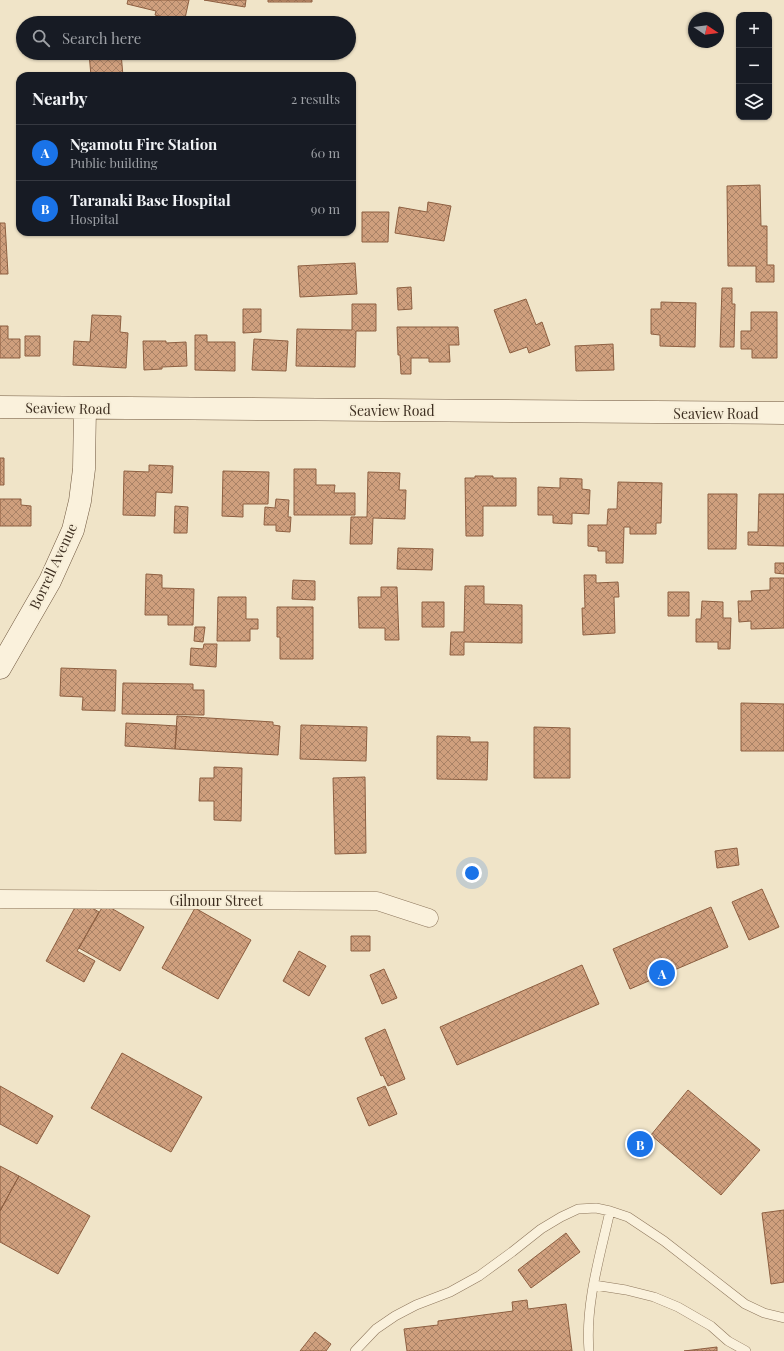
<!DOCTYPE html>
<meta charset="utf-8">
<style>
:root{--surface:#171b24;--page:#20242c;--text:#f1f3f6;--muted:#9ea1a6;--line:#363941;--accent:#1a73e8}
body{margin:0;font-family:"Playfair Display",serif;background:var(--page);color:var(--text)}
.controls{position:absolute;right:12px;top:12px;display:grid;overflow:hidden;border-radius:8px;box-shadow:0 1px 3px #0004}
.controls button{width:36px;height:36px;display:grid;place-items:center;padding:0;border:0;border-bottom:1px solid var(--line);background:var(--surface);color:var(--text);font:20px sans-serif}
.compass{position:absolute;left:688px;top:12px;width:36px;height:36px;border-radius:50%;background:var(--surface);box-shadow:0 1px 3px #0004;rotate:103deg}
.you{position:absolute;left:472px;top:873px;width:14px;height:14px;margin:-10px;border:3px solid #fff;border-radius:50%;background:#1a73e8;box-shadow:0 0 0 6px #1a73e833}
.badge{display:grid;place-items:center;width:26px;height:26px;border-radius:50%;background:var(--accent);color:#fff;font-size:13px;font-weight:700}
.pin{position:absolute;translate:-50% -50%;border:2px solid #fff;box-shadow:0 1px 4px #0006}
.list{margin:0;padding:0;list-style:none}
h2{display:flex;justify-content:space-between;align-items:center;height:52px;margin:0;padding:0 16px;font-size:17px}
h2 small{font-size:13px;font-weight:400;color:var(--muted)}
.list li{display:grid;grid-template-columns:26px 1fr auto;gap:12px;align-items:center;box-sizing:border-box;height:56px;padding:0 16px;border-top:1px solid var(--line)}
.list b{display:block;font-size:15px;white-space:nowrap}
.list p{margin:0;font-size:13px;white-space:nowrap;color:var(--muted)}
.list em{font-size:13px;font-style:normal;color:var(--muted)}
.icon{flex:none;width:22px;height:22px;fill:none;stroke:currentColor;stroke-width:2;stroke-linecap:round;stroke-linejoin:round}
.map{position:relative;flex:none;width:784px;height:1351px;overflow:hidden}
.search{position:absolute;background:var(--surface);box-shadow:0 1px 3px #0004;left:16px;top:16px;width:340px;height:44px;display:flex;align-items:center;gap:10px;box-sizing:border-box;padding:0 14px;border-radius:22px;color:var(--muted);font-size:15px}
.panel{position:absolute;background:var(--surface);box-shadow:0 1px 3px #0004;left:16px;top:72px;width:340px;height:164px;border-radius:12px}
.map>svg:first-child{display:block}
.building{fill:url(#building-cross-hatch);stroke:#8d5f41}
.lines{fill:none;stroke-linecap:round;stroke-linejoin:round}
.lane-casing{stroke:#8d765c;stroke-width:10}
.street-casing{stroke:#8d765c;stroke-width:19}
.secondary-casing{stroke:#6f573f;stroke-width:23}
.lane{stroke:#faf1dc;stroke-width:9}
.street{stroke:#faf1dc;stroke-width:18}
.secondary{stroke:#faf1dc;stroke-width:22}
.labels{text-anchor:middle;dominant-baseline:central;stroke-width:4;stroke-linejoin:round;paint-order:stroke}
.street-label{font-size:14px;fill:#3d2e20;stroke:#f7eed8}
</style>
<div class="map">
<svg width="784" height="1351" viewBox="0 0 784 1351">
<defs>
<pattern id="building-cross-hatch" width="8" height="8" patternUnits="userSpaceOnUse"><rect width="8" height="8" fill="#cf9f7d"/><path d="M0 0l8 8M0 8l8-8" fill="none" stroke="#a98266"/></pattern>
</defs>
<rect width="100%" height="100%" fill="#f0e4c8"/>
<path class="building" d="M128,0H189L184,23L155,15L156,11L127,4Z
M204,0H246L245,7Z
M268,0H312V2H268Z
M89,53H121L123,76H91Z
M760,185L761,226H767V265H774V282H756V266H728L727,186Z
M428,202L451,206L444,241L395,233L399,207L427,212Z
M362,212H389L388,242H362Z
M0,223H5L8,274H0Z
M355,263L357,294L300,297L298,266Z
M411,287L412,309L398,310L397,288Z
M722,288H732V304H735L734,347H720Z
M526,299L536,325L542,322L550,345L529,353L527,347L510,353L494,310Z
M661,302L696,303L695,347L660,346V335L651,334V309H661Z
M352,304H376V331H356L355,367L296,366L297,329L352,330Z
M243,309H261V332L243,333Z
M751,312H777V358H752V349H741V331H751Z
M92,315L121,316L120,332L128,333L126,368L73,365L74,341L90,342Z
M0,326H8V339H20V358H0Z
M397,327H458L459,345H449L450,362H429V358H411V374H401L400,355H398Z
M195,335H207V342H235V371L195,370Z
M25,336H40V356H25Z
M254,339L288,341L286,371L252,370Z
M143,341H166V343L186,342L187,366L162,367V369L144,370Z
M613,344L614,370L576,371L575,346Z
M0,458H4V485H0Z
M149,465L173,466L172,493L156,492L155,516L123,515L124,471L149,472Z
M294,469H316V485H335L334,493H355V515H294Z
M223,471L269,472L268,504H243V517L222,516Z
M368,472L400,473L399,490H406L405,519L373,518L372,544H350L351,517H367Z
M475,476H493V478H516V506H483V536H466L465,478H475Z
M560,478L582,479V489L590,490L589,514L572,513V524L553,523V515H538V487L560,488Z
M618,482L662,483L661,523H656V534H630V527H624L623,563H606V551H598V547L588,546V525H607L608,509H617Z
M708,494H737L736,549H708Z
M759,494H784V546L748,545V532H758Z
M0,499H21V505L31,506V526H0Z
M276,499L289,500L288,517H291L290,532L276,531V525H264L265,507L275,508Z
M175,506L188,507L187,533H174Z
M398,548L433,549L432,570L397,569Z
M775,563H784V574L775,573Z
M146,574L162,575V588L194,589L193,625H168V615H145Z
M584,575H596V583L618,582L619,597H614L615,633L583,635L582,608H585Z
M770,578H784V628L751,629V621L739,622L738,601H752L751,591L770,590Z
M293,580L315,581V600L292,599Z
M465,586H484V604L522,605V643L464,642V655H450L451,632H464Z
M381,587H397L399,640H385V628H359L358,597H381Z
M668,592H689V616H668Z
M218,597H246V619H258V629H250V641H217Z
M702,601L723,602V618H731L730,649H718V642H696V619H701Z
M422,602H444V627H422Z
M277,607H313V659H280V637H277Z
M195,627H205L203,642L194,641Z
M204,644H217L216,667L190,665L191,648L203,649Z
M61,668L116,670L115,711L82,710L83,697L60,696Z
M123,683L193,684V690H204V715L122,714Z
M741,703L784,704V751H741Z
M177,716L273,722V725L280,726L278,755L175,749Z
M126,723L177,726L175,749L125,746Z
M301,725L367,727L366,761L300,759Z
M534,727L570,728V778H534Z
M437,736L470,737V742H488L487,780L437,779Z
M214,767L242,768L241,821L214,820V801H199L200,778H214Z
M365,777L366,853L335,854L333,778Z
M737,848L739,865L717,868L715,851Z
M762,889L779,927L749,940L732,902Z
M79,900L99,912L77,951L95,961L84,982L46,961Z
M104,904L144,927L120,971L79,948Z
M711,907L728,947L630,989L613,949Z
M195,908L251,940L218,999L162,968Z
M351,936H370V951H351Z
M299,951L326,966L309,996L283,981Z
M582,965L599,1004L457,1065L440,1027Z
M384,969L397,998L382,1004L370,975Z
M385,1029L405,1079L388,1086L383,1075L381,1076L365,1038Z
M122,1053L202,1097L171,1152L91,1108Z
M0,1086L53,1116L37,1144L0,1124Z
M385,1086L397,1114L369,1126L357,1098Z
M688,1090L760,1150L721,1195L651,1135Z
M0,1166L19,1176L0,1211Z
M19,1176L90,1216L58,1274L0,1242V1211Z
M784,1210V1282L771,1284L762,1213Z
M566,1233L580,1252L531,1288L518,1270Z
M527,1300L528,1309L566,1304L572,1351H407L404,1329L438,1325V1321L513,1311L512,1302Z
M315,1332L331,1344L326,1351H300Z
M717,1347V1351H684Z"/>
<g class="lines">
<g class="lane-casing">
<path id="lane" d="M594,1285L626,1290L654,1297L678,1307L711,1326L728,1341L746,1351
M355,1351L376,1329L395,1316L416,1305L450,1292L479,1276L512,1252L541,1229L561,1217L578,1209L596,1208L610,1211L628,1217L664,1241L745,1304L764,1313L784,1318
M589,1351C585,1304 600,1256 610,1211"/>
</g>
<g class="street-casing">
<path id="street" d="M0,899L377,901L429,918"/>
</g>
<g class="secondary-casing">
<path id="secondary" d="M0,407L784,413
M0,668L50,581L73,530L80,501L84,469L85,408"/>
</g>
<use href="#lane" class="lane"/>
<use href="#street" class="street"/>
<use href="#secondary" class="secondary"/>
</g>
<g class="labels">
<g class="street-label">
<text transform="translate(68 408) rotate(1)">Seaview Road</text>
<text x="392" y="410">Seaview Road</text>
<text x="716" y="413">Seaview Road</text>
<text transform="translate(53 566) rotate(-65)">Borrell Avenue</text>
<text x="216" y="900">Gilmour Street</text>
</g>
</g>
</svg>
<div class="controls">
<button>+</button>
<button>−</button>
<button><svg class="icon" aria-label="layers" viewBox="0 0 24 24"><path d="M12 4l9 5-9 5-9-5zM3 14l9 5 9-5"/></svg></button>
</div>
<svg class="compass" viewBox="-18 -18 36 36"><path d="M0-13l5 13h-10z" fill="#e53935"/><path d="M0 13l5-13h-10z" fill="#9ea1a6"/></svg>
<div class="you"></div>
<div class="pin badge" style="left:662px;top:973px">A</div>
<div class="pin badge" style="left:640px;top:1144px">B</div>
<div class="search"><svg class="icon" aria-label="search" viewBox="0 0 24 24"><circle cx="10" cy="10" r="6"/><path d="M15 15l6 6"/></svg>Search here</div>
<section class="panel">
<h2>Nearby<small>2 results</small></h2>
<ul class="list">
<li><span class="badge">A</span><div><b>Ngamotu Fire Station</b><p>Public building</p></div><em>60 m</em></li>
<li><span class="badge">B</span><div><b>Taranaki Base Hospital</b><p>Hospital</p></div><em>90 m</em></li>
</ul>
</section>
</div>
